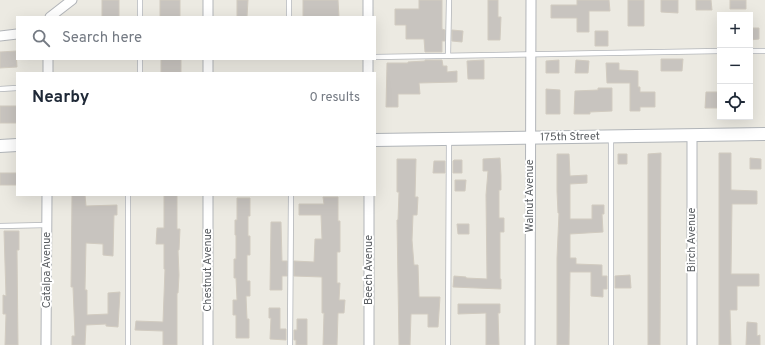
<!DOCTYPE html>
<meta charset="utf-8">
<style>
:root{--surface:#fff;--page:#f2f2f3;--text:#1f2937;--muted:#747a83;--line:#e0e1e3}
body{margin:0;font-family:Overpass,sans-serif;background:var(--page);color:var(--text)}
.controls{position:absolute;right:12px;top:12px;display:grid;overflow:hidden;border-radius:0px;box-shadow:0 4px 16px #0002}
.controls button{width:36px;height:36px;display:grid;place-items:center;padding:0;border:0;border-bottom:1px solid var(--line);background:var(--surface);color:var(--text);font:20px sans-serif}
.list{margin:0;padding:0;list-style:none}
h2{display:flex;justify-content:space-between;align-items:center;height:52px;margin:0;padding:0 16px;font-size:17px}
h2 small{font-size:13px;font-weight:400;color:var(--muted)}
.icon{flex:none;width:22px;height:22px;fill:none;stroke:currentColor;stroke-width:2;stroke-linecap:round;stroke-linejoin:round}
.map{position:relative;flex:none;width:765px;height:345px;overflow:hidden}
.search{position:absolute;background:var(--surface);box-shadow:0 4px 16px #0002;left:16px;top:16px;width:360px;height:44px;display:flex;align-items:center;gap:10px;box-sizing:border-box;padding:0 14px;border-radius:0px;color:var(--muted);font-size:15px}
.panel{position:absolute;background:var(--surface);box-shadow:0 4px 16px #0002;left:16px;top:72px;width:360px;height:124px;border-radius:0px}
.map>svg:first-child{display:block}
.building{fill:#c8c4bf;stroke:#d1cbc0}
.lines{fill:none;stroke-linecap:round;stroke-linejoin:round}
.lane-casing{stroke:#b2b5b9;stroke-width:6}
.street-casing{stroke:#b2b5b9;stroke-width:11}
.secondary-casing{stroke:#b1b5b9;stroke-width:14}
.lane{stroke:#fff;stroke-width:4.5}
.street{stroke:#fff;stroke-width:9}
.secondary{stroke:#fff;stroke-width:12}
.labels{text-anchor:middle;dominant-baseline:central;stroke-width:4;stroke-linejoin:round;paint-order:stroke}
.street-label{font-size:11px;fill:#5a5e62;stroke:#fff}
</style>
<div class="map">
<svg width="765" height="345" viewBox="0 0 765 345">
<rect width="100%" height="100%" fill="#eceae2"/>
<path class="building" d="M102,0H119V17H102Z
M160,0H180V17H160Z
M237,0H248L247,17H237Z
M303,0H338L339,17H303Z
M419,0H442V29L445,30V41H442V52H425L424,39H406V25H395V9H419Z
M488,0H498V17H501L500,40H488Z
M577,0H609L610,11H589V32H577V18H551V5H577Z
M628,0H644V26H628Z
M661,0H678V13L661,12Z
M696,0H711L712,10H696Z
M730,0H746V9H730Z
M750,28H759V39L750,40Z
M452,30L463,31L462,42L452,41Z
M595,31H608V46H595Z
M16,51L17,67L0,68V52Z
M161,59H181V73H161Z
M661,59H683L682,71H661Z
M425,60H442L443,66H447V72L457,71V82L419,83L420,94H398V107H386L387,63H408V62L425,61Z
M484,60V79H468L467,61Z
M559,60V73H546V61Z
M576,60L589,61L588,73H575Z
M606,63H619V70L638,71V87H640V92H655V107H640V111H630V83H607Z
M598,88H612V111L590,112V114H574L575,91L598,90Z
M546,89L560,90V114H546Z
M706,92H720V108H705Z
M0,106H17V123H0Z
M661,153L660,345H648V154Z
M719,153H731V190L757,191V204H732L731,274H759V286H737V310H730L731,345H719Z
M557,154H569L570,176L587,175V183L570,184V219H592V205H604V214H602L603,232L570,234V258H576V264L602,265V276H607V289H603V297L591,296V272H570L569,345H557V258L559,213H558L557,191Z
M618,154H627V164H618Z
M500,158L501,176V190H499V218H504V232H500V279H501V289L453,287L454,276L466,277V278L487,279L486,195L488,171H483V159Z
M750,158L761,159V169H750Z
M397,159H416L415,197H418L417,215H413L412,240L414,265H418L419,297H440L438,327H428V314H411L410,345H399L397,220H398L399,192H397Z
M454,160H462V173H453V161Z
M434,161H445V173H433Z
M0,173H17V185H0Z
M455,180H466L465,191H455Z
M72,195H85L86,206L117,205V215H114L113,256L103,255V244L86,243L85,290H87V315L108,314V293L120,292L118,327L106,326V324L86,325L85,345H72V336H75L73,287H71Z
M164,195H177V229H180L179,250H178L179,275L178,293H177V345H163V331L135,330L136,321L163,322L165,269H164V244H156L157,228H164Z
M323,197H338V221H340V252H337V283H340L339,300H345L344,313H338L337,345H323L324,313H322V277L294,276V261L314,262L315,239H322L321,215H299V204H324Z
M237,198H250V216H248V236H250V255H247V281H250V296H246L247,319H249V338H236V315H233V300H237L236,278H234V259H236V235H235V220H237Z
M271,222H281L282,261H287V276H282V290H270Z
M457,224H469V234H458Z
M4,231H19V250H17L18,345H5L6,314H3V295L6,296Z
M630,275L631,288H615V276Z
M458,304H500V313H498L499,345H486V313L458,314Z
M269,308H280V329H286V340L270,339L271,318H269Z
M297,319H307V345H296V340H294V330H297Z
M747,322L757,323V336L760,335V345H746Z"/>
<g class="lines">
<g class="lane-casing">
<path id="lane" d="M140,0V17
M289,17V0
M750,51H765
M448,56L449,0
M375,57L720,51
M140,59V73
M0,89L17,88
M128,195V345
M0,226L47,225
M290,345L291,195
M448,345L449,139
M611,345V137"/>
</g>
<g class="street-casing">
<path id="street" d="M208,0V17
M50,17L72,0
M368,17V0
M0,36L17,34
M48,59V73
M208,73V59
M368,73V59
M208,195V345
M369,195V345
M46,345L47,195
M530,345L531,0
M692,345V135"/>
</g>
<g class="secondary-casing">
<path id="secondary" d="M375,140L765,134
M0,146L17,145"/>
</g>
<use href="#lane" class="lane"/>
<use href="#street" class="street"/>
<use href="#secondary" class="secondary"/>
</g>
<g class="labels">
<g class="street-label">
<text transform="translate(570 137) rotate(-1)">175th Street</text>
<text transform="translate(530 196) rotate(-90)">Walnut Avenue</text>
<text transform="translate(692 240) rotate(-90)">Birch Avenue</text>
<text transform="translate(47 270) rotate(-90)">Catalpa Avenue</text>
<text transform="translate(208 270) rotate(-90)">Chestnut Avenue</text>
<text transform="translate(369 270) rotate(-90)">Beech Avenue</text>
</g>
</g>
</svg>
<div class="controls">
<button>+</button>
<button>−</button>
<button><svg class="icon" aria-label="locate" viewBox="0 0 24 24"><circle cx="12" cy="12" r="6"/><path d="M12 2v4M12 18v4M2 12h4M18 12h4"/></svg></button>
</div>
<div class="search"><svg class="icon" aria-label="search" viewBox="0 0 24 24"><circle cx="10" cy="10" r="6"/><path d="M15 15l6 6"/></svg>Search here</div>
<section class="panel">
<h2>Nearby<small>0 results</small></h2>
<ul class="list">
</ul>
</section>
</div>
